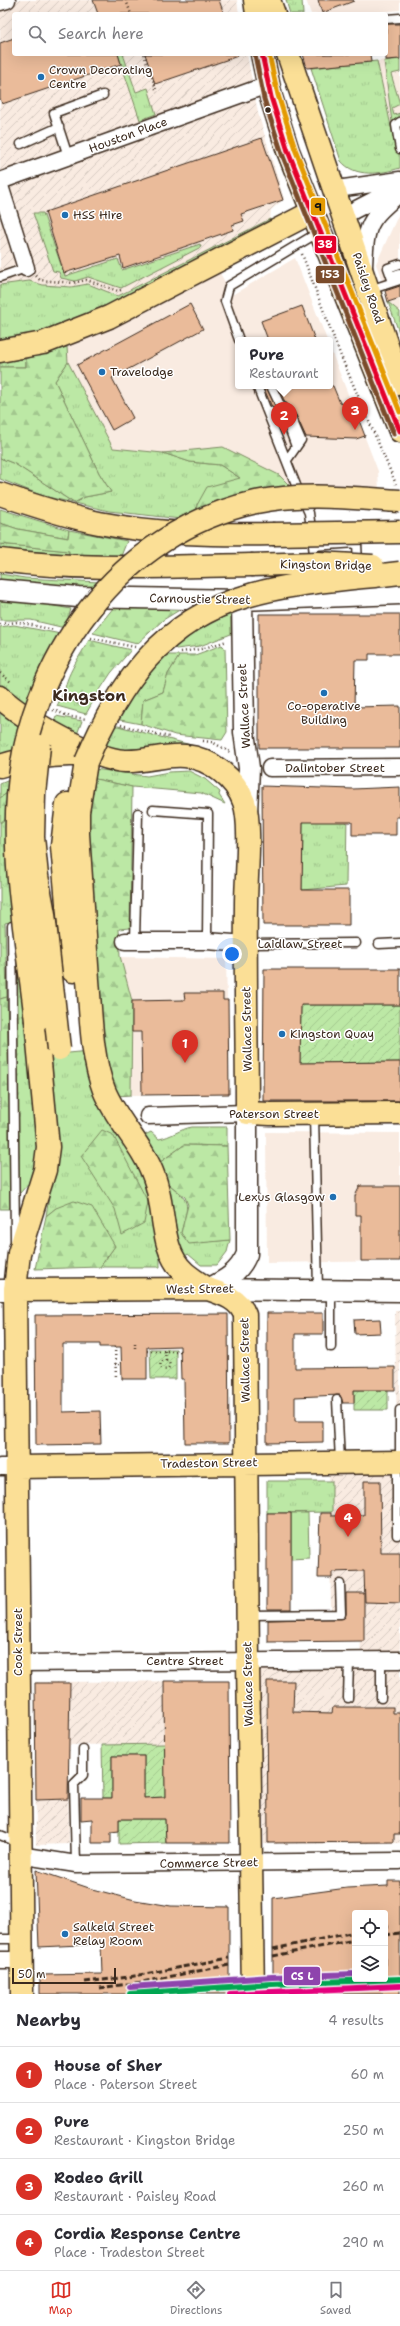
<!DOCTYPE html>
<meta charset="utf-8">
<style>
:root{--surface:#fff;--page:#f7f7f7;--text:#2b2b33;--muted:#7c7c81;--line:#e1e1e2;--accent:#d93025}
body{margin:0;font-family:"Shantell Sans",sans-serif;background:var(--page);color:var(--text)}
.controls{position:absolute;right:12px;bottom:12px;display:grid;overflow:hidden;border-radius:4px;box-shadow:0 4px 16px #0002}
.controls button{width:36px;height:36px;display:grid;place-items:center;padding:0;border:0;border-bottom:1px solid var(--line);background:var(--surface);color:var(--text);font:20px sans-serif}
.scale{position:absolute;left:12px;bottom:10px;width:104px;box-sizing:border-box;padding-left:4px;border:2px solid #3b2a1e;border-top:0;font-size:11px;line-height:14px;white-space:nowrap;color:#3b2a1e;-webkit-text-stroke:3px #fff;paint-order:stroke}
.you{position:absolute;left:232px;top:954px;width:14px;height:14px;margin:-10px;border:3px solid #fff;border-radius:50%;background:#1a73e8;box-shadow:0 0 0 6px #1a73e833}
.badge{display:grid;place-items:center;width:26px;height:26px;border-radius:50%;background:var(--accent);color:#fff;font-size:13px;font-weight:700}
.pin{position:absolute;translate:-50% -33px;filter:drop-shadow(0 1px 2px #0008)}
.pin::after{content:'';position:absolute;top:21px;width:14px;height:12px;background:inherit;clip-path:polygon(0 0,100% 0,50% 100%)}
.popup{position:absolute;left:235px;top:337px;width:98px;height:52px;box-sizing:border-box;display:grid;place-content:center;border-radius:4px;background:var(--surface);filter:drop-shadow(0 1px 3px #0005);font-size:13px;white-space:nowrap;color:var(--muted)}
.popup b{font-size:15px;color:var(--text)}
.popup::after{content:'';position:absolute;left:50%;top:100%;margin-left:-8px;border:8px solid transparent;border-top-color:var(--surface)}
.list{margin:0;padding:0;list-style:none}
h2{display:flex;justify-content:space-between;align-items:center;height:52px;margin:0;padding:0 16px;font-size:17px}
h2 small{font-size:13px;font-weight:400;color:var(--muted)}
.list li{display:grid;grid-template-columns:26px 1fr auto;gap:12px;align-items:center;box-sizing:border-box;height:56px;padding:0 16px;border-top:1px solid var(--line)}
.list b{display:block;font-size:15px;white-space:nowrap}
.list p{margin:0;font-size:13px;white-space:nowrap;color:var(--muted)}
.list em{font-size:13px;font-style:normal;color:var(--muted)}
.icon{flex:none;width:22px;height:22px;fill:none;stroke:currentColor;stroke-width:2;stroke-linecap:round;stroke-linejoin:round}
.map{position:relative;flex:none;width:400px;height:1994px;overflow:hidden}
.search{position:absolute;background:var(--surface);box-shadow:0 4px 16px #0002;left:12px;right:12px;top:12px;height:44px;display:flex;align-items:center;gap:10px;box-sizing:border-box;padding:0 14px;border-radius:4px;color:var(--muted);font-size:15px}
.sheet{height:276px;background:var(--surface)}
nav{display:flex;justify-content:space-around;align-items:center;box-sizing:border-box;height:56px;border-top:1px solid var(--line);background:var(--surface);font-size:11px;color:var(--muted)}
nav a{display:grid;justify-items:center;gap:2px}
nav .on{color:var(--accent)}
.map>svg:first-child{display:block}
.built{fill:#f9ebe1}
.industrial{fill:url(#industrial-furrows)}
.grass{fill:url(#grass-tufts);stroke:#7c8962}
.forest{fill:url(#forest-firs);stroke:#7c8962}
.park{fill:#bce8a5;stroke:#7c8962}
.garden{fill:url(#garden-furrows);stroke:#7c8962}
.building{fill:#eabb9a;stroke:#3b2a1e;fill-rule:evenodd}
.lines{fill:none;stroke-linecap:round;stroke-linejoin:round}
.service-casing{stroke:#3b2a1e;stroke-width:11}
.minor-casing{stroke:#3b2a1e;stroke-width:19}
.tertiary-casing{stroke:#3b2a1e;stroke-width:23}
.primary-casing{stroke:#3b2a1e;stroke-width:25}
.motorway-casing{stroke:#3b2a1e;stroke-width:25}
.path{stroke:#3b2a1e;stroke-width:2.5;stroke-dasharray:1 3;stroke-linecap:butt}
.service{stroke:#fff;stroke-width:8}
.minor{stroke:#fff;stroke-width:16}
.tertiary{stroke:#fff;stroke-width:20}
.primary{stroke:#fbdf96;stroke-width:22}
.motorway{stroke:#fbdf96;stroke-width:22}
.rail{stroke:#3b2a1e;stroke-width:3;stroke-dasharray:6 3;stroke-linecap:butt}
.motorway-bridge-casing{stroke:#3b2a1e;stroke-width:25;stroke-linecap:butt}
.motorway-bridge{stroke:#fbdf96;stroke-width:22}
.bus-1-casing{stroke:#fff;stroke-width:8}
.bus-2-casing{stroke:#fff;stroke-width:8}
.bus-3-casing{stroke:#fff;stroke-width:8}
.bus-1{stroke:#e4002b;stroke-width:5}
.bus-2{stroke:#7a4b2a;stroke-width:5}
.bus-3{stroke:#e49a03;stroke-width:5}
.rail-1-casing{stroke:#fff;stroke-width:9}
.rail-2-casing{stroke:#fff;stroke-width:9}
.rail-3-casing{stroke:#fff;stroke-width:9}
.rail-1{stroke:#00a651;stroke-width:6}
.rail-2{stroke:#e5007d;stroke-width:6}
.rail-3{stroke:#8e44ad;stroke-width:6}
.poi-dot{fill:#1f6fb2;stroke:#fff;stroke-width:1.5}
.bus-dot{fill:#3b2a1e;stroke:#fff;stroke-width:1.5}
.labels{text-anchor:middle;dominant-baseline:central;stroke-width:3;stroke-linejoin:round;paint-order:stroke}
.poi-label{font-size:12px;fill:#3b2a1e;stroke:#fff;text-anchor:start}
.street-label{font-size:12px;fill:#3b2a1e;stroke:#fff}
.district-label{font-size:16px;font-weight:bold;fill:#3b2a1e;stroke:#fff}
.line-badge{stroke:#fff;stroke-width:1.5}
.badge-label{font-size:11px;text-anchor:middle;font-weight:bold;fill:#fff}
.pale-badge-label{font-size:11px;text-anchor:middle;font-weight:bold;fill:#111}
</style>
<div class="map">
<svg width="400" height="1994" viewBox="0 0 400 1994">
<defs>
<pattern id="industrial-furrows" width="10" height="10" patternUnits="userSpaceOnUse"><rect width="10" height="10" fill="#f9ebe1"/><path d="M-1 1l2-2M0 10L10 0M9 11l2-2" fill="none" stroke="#d6cac1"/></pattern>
<pattern id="grass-tufts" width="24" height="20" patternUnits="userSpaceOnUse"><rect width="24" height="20" fill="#bce8a5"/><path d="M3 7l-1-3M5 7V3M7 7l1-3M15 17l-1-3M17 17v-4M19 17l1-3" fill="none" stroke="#a2c78e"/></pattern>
<pattern id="forest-firs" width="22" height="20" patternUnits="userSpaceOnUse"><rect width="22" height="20" fill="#bce8a5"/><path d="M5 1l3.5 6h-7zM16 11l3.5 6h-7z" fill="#a2c78e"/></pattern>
<pattern id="garden-furrows" width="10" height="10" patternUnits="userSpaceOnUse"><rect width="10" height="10" fill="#bce8a5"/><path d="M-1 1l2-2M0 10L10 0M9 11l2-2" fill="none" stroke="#a2c78e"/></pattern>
</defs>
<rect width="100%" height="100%" fill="#fff"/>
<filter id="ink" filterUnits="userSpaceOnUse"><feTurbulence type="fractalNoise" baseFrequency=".025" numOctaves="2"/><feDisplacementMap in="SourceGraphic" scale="8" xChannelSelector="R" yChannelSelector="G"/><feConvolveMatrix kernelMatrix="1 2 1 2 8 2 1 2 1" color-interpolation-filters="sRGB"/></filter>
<g filter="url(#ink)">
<path class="built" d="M306,0H400V10L358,14H311Z
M400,59V177L377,61Z
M400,211V331L376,264Z
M295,258L327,340H238V386H330V348L378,471L379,490L291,487L223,447L163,453L113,449L68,362L67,347L220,273L232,295Z
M120,957L226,959L229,1094L131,1095L132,1001Z
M266,1132L400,1133V1261L267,1263Z"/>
<path class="industrial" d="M0,0H237L239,14H14V54H247L258,113L284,199L271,210L270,219L118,296L88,284L71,287L43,285L29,281L0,285Z
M395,1311H400V1843L264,1844L258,1661H360L362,1612L331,1610L329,1473L397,1449Z
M229,1681L230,1843H166L164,1744L70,1745V1758H68L69,1844L36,1845L35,1682Z"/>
<path class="grass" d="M286,0H302L303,14H290Z
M118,54H123L136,92L148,88L156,114L140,120Z
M400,59V72L391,74L400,104L392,108L394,115L400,113V120L393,122L400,155V168C381,174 355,178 341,161L311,68L377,61L395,145L384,61Z
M33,213H43L65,276L118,259L122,270L200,244L201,247L121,288L88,277L75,281L61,278L59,272L53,271Z
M270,219L272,225C185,269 97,325 0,341V285L29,281L43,285L71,287L88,284L118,296Z
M388,302L400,312V335Z
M26,359V367H0V361Z
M68,362L113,448L163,453L190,462L220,465L240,478L197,504L196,512L181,519L109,511L43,496L0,479V458L15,464L74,503L85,497L111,492L99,473L55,381Z
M0,509L69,530L68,538L18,529L0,523Z
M0,544L69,551V554L8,550L0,548Z
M0,574L25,578L99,582L92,590L0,586Z
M0,596L39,599L54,606L71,609L65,628L31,620H0Z
M231,613V634L200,646L176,649L174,647L195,632Z
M14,625L61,634L28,708L0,687V627Z
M166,655H180L168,674L163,692L143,700L141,724L115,719L157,661Z
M64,691L66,697L80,705L96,696L86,714L57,706Z
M0,705L25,722L18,750L0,756Z
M56,716L82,721L76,737L52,726Z
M111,726H118L195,746L128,751L102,745Z
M94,769L147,776L169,772L189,771L205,779L220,792L219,795L225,804L201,793L132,787L91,778Z
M14,778L13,789L0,798V784Z
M347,810L346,886L302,890L303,822Z
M11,814L20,920L5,923L7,997L0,999V823Z
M17,946L40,1156L30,1182L19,1194Z
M90,1051C120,1118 162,1191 160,1267H100L115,1246L56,1208L46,1216L55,1160L48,1055Z
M192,1127H227V1146L184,1145L159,1163L143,1136L151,1132L159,1139C171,1137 180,1129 192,1127Z
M165,1181C192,1203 189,1201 181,1233L189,1243L230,1240L227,1252L217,1265H201L188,1254L183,1258Z
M267,1481H332V1512L267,1513Z"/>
<path class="forest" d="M67,347L68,362L55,381L99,473L111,492L85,497L74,503L15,464L0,458V367H26V359Z
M223,447L279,475L291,487L196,512L197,505L207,487L240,478L220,465L190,462L163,453Z
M0,523L18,529L68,538L69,530L127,541L121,556L69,554V551L0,544Z
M114,607L181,609L163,620L137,644L93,633Z
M89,640L131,650L111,673L96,696L80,705L66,697C60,683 82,653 89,640Z
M222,645L225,648L227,732L222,740L175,735L141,724L143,700L163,692L168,674L180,655H195Z
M91,778L132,787L130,928L119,929L120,956L132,1001L131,1095L117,1096L110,1078L104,1046L83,841Z
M13,789L11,814L0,823V798Z
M7,997L12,1209H0V999Z
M102,1130L113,1135L148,1202L144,1223L122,1235L115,1209L81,1156Z
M184,1145L227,1146L230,1240L189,1244L181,1233L188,1205L185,1197L165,1181L159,1163Z
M74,1201L92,1207L115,1246L100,1267L35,1269L46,1216L56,1208Z"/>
<path class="park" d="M291,1513H308L309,1558L291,1559Z"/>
<path class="garden" d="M301,1005H400V1062L300,1063Z
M150,1349H176V1379H151Z
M354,1390H388V1410H354Z
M165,1744V1797L144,1798V1756H112V1798H103L102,1745Z
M119,1819H165L166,1843L119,1844Z"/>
<path class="building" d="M93,0H219L224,14H98Z
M318,0H353L354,1L322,13Z
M386,24H400V59L386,60Z
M14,38V54H118L121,64L2,104L0,98V43Z
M145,54H238V56L155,84Z
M303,54H370L371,62L307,68Z
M262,138L283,200L241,214L244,221L232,225L233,230L123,268L120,256L64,273L45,212Z
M400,286V298L388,302L385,291Z
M190,304L203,329L112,378L133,418L112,430L77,365Z
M302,306L315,340H268L261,321Z
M263,386H266L277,410L271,405Z
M277,386H333L340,403L354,407L365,436L356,439L306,437L296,415L284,400Z
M259,614H400V654H369V660H355L354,707L400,706V748H259Z
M262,786L353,789L400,787V817H396V835H352V822H303L302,890H349V925H263Z
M264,969H400V1005H301L300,1063L400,1062V1101H263Z
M184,993H223V1000H228L229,1094L142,1095L141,1032H132V1001L185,1000Z
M360,1186H400V1261H361V1215H355V1196Z
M267,1313H323V1334H295V1368L395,1367V1390H354V1403H343L340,1395L295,1397V1421H323V1442L267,1443Z
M228,1314L229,1443H185L184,1379H181L180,1346L147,1347V1379H122L121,1347H100V1344H63V1412L100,1411L101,1444L36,1445L35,1315Z
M380,1319L381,1333L355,1334L354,1320Z
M364,1481H380L381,1553H400V1603L365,1602L364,1571L332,1572V1578H318L320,1513H331V1516L364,1515Z
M267,1513H291V1609H267Z
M346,1593H364V1641L268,1642V1620L344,1618L346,1614Z
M164,1681H229L230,1843H166L165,1819H119V1831L111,1832V1843H92V1819L81,1820V1798H112V1756H144V1798L165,1797Z
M267,1681H294L293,1712L332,1713L333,1707H393V1713H400V1834H394V1842L268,1843Z
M35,1683H70L68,1799L36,1800Z
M36,1870L92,1889L135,1900L171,1906L229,1907V1994H40V1975L102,1974L101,1944L39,1947Z
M388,1881H400V1994H273V1898L347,1888L388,1886ZM355,1913H385V1979H355Z"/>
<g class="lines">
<g class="service-casing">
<path id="service" d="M386,19L400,18
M400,122L396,125L400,149
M21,144L59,127
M68,156L54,113L103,95
M391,276L400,273
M0,277L26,268
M393,282L388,268L400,264
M369,290L400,280
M239,340L225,301L229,286L319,232
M257,386L296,485L309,513L315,562
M271,386L279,403L291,417L301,440L287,460
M266,409L287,422L296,447
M313,546L357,543L358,564
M153,810L208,814L207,941
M12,926L15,1240
M135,941L138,813
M247,944L356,943
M379,944L400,943
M314,1115L318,1290
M331,1291V1347
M337,1400L340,1461
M400,1461V1410
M397,1462V1535
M249,1615L341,1614L340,1584
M348,1698L349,1660
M381,1698V1660
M0,1835L18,1842
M76,1864L74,1784L83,1775V1750
M0,1939H20"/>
</g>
<g class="minor-casing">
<path id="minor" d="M0,2L7,0
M0,181L256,89
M0,186L26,268
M334,192L344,188L400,180
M343,216L397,188
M364,266C366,223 368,221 400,193
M270,768L400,767
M125,941H207L246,944
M148,1116L247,1113
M0,1467H18
M19,1663L400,1660
M19,1855L76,1864L400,1861
M0,1960H21"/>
</g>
<g class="tertiary-casing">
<path id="tertiary" d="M0,590L78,597L242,600L400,594
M242,600L244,732L249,768L247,813
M208,1289C226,1280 239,1273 247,1254V1113
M212,1289L400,1291
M0,1290H15"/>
</g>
<g class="primary-casing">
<path id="primary" d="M255,0L257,14
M269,0L274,14
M262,54L271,97L288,151L400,431
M288,54L400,384
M0,697C22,718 94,760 125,761C145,762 165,754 185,756C210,758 236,779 244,802C252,824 246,878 246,904C245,974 247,1043 247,1113L270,1114L400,1113
M18,1467L400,1462
M22,1994L15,1290L208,1289C223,1294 239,1299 245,1315L248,1661L253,1994"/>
</g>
<g class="motorway-casing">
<path id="motorway" d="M0,351L43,343L109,317L312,212
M0,494C32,505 65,516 99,523C156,534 214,535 272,534
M0,560C83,571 168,566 251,565
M86,762L78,812V834C81,883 85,931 88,980C91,1016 91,1056 104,1090C117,1122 143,1145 154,1177C166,1207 159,1251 185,1273C192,1279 200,1284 208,1289
M0,766C33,755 64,755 99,754
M67,804L62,846L73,971
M15,1290L19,1253L45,1170L48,1147L36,1021"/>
</g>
<path class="path" d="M126,0L131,14
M144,54L157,92
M302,254L340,354L396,484
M36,276L40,280L73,283L86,280L118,291L121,290
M0,624L18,622L54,630
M91,638L135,647
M181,652L201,649L227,641
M0,673L11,682
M53,710L71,717L87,719
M121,725L169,737
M203,741L212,742L230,752
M135,1343V1349
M115,1347L116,1379
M147,1351H180
M165,1351L166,1360
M160.5 1365a4.5 4.5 0 1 1 9 0a4.5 4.5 0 1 1-9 0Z
M115,1364H121"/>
<use href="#service" class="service"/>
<use href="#minor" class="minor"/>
<use href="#tertiary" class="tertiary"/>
<use href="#primary" class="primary"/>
<use href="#motorway" class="motorway"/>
<path class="rail" d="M385,1927H389
M385,1935L400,1933
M273,1949L355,1932
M273,1956L355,1940
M85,1982L129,1977L229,1958
M99,1988L142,1982L229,1965"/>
<g class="motorway-bridge-casing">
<path id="motorway-bridge" d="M272,534L400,532
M251,565L318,563L373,566
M39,746L34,794L33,837L37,876L44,914L59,1049
M86,762C118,684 163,620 247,596C293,582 352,579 400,573
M36,1021C28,947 12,870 18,796C28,660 119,532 256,502C303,492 352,498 400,501"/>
</g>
<use href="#motorway-bridge" class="motorway-bridge"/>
<g class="bus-1-casing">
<path id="bus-1" d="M262,54L271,97L288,151L400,431"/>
</g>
<g class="bus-2-casing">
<path id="bus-2" d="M255,55L264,99L282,154L394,434"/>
</g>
<g class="bus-3-casing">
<path id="bus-3" d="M269,54L278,95L295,149L400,412"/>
</g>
<use href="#bus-1" class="bus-1"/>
<use href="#bus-2" class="bus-2"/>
<use href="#bus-3" class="bus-3"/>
<g class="rail-1-casing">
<path id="rail-1" d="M130,1994L272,1984L400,1979"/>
</g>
<g class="rail-2-casing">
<path id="rail-2" d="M230,1994L400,1986"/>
</g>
<g class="rail-3-casing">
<path id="rail-3" d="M130,1987L272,1977L355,1974"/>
</g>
<use href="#rail-1" class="rail-1"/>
<use href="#rail-2" class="rail-2"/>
<use href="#rail-3" class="rail-3"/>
</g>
</g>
<g class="poi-dot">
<circle cx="41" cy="77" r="4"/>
<circle cx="65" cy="215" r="4"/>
<circle cx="102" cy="372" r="4"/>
<circle cx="324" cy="693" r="4"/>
<circle cx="282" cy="1034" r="4"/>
<circle cx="333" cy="1197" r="4"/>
<circle cx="65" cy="1934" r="4"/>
</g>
<circle class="bus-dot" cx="268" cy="110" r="3.5"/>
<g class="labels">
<g class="poi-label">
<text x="49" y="70">Crown Decorating<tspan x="49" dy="14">Centre</tspan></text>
<text x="73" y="215">HSS Hire</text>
<text x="110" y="372">Travelodge</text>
<text x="324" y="706" text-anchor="middle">Co-operative<tspan x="324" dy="14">Building</tspan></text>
<text x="290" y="1034">Kingston Quay</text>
<text x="325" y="1197" text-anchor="end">Lexus Glasgow</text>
<text x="73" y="1927">Salkeld Street<tspan x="73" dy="14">Relay Room</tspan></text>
</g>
<g class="street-label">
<text transform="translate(128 135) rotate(-20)">Houston Place</text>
<text transform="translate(368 288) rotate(71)">Paisley Road</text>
<text transform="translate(326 565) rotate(1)">Kingston Bridge</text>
<text transform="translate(200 599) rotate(1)">Carnoustie Street</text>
<text transform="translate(244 706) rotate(-93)">Wallace Street</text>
<text x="335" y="768">Dalintober Street</text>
<text x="300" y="944">Laidlaw Street</text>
<text transform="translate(247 1029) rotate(-91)">Wallace Street</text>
<text x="274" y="1114">Paterson Street</text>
<text transform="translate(200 1289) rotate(-1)">West Street</text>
<text transform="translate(245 1360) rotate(-91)">Wallace Street</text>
<text transform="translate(209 1463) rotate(-1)">Tradeston Street</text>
<text transform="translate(18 1642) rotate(-90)">Cook Street</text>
<text x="185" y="1661">Centre Street</text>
<text transform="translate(248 1684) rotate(-91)">Wallace Street</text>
<text transform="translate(209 1863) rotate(-1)">Commerce Street</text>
</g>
<g class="district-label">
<text x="89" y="695">Kingston</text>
</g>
</g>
<g class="line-badge">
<rect x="310" y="197" width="16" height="19" rx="4" fill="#e49a03"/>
<rect x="314" y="235" width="23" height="19" rx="4" fill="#e4002b"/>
<rect x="315" y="265" width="30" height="19" rx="4" fill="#7a4b2a"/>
<rect x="283" y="1966" width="38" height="20" rx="4" fill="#8e44ad"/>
</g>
<g class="badge-label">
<text x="325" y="248">38</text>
<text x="330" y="278">153</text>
<text x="302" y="1980">CS L</text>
</g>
<g class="pale-badge-label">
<text x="318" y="211">9</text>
</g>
</svg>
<div class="controls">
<button><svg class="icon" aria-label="locate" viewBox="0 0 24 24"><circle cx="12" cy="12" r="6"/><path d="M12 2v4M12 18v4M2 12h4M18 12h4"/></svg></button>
<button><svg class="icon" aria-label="layers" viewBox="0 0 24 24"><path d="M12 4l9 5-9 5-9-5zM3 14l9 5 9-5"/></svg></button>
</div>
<div class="scale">50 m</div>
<div class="you"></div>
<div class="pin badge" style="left:185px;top:1063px">1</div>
<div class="pin badge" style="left:284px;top:435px">2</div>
<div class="popup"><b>Pure</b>Restaurant</div>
<div class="pin badge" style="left:355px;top:430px">3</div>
<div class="pin badge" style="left:348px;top:1537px">4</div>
<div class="search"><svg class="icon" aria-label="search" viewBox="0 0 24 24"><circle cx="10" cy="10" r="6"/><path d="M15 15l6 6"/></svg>Search here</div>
</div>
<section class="sheet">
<h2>Nearby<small>4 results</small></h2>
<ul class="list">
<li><span class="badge">1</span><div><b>House of Sher</b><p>Place · Paterson Street</p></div><em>60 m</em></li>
<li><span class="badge">2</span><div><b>Pure</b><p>Restaurant · Kingston Bridge</p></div><em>250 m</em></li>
<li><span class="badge">3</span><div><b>Rodeo Grill</b><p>Restaurant · Paisley Road</p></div><em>260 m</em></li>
<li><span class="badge">4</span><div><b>Cordia Response Centre</b><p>Place · Tradeston Street</p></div><em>290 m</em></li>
</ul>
</section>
<nav>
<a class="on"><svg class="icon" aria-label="map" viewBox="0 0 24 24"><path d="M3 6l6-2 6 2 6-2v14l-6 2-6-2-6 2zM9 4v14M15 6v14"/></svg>Map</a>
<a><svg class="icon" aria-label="directions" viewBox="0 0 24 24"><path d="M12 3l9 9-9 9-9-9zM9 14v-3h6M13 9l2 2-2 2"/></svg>Directions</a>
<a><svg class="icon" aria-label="saved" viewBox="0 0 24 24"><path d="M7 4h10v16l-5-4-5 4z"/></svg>Saved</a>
</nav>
